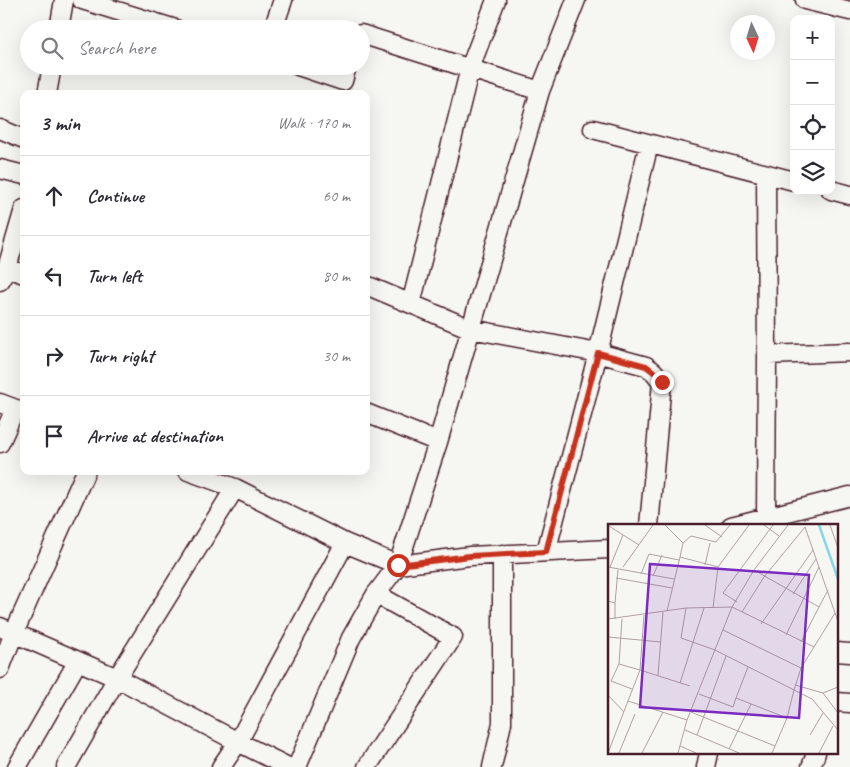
<!DOCTYPE html>
<meta charset="utf-8">
<style>
:root{--surface:#fff;--page:#f7f7f7;--text:#2b2b33;--muted:#7c7c81;--line:#e1e1e2}
body{margin:0;font-family:Caveat,sans-serif;background:var(--page);color:var(--text)}
.controls{position:absolute;right:15px;top:15px;display:grid;overflow:hidden;border-radius:10px;box-shadow:0 5px 20px #0002}
.controls button{width:45px;height:45px;display:grid;place-items:center;padding:0;border:0;border-bottom:1px solid var(--line);background:var(--surface);color:var(--text);font:25px sans-serif}
.compass{position:absolute;left:730px;top:15px;width:45px;height:45px;border-radius:50%;background:var(--surface);box-shadow:0 5px 20px #0002;rotate:176deg}
.stop{position:absolute;width:15px;height:15px;margin:-11px;border:4px solid #c8321e;border-radius:50%;background:#fff}
.stop.end{background:#c8321e;border-color:#fff;box-shadow:0 1px 5px #0008}
.list{margin:0;padding:0;list-style:none}
h2{display:flex;justify-content:space-between;align-items:center;height:65px;margin:0;padding:0 20px;font-size:21px}
h2 small{font-size:16px;font-weight:400;color:var(--muted)}
.list li{display:grid;grid-template-columns:32px 1fr auto;gap:15px;align-items:center;box-sizing:border-box;height:80px;padding:0 20px;border-top:1px solid var(--line)}
.list b{display:block;font-size:19px;white-space:nowrap}
.list em{font-size:16px;font-style:normal;color:var(--muted)}
.icon{flex:none;width:28px;height:28px;fill:none;stroke:currentColor;stroke-width:2;stroke-linecap:round;stroke-linejoin:round}
.map{position:relative;flex:none;width:850px;height:767px;overflow:hidden}
.search{position:absolute;background:var(--surface);box-shadow:0 5px 20px #0002;left:20px;top:20px;width:350px;height:55px;display:flex;align-items:center;gap:12px;box-sizing:border-box;padding:0 18px;border-radius:28px;color:var(--muted);font-size:19px}
.panel{position:absolute;background:var(--surface);box-shadow:0 5px 20px #0002;left:20px;top:90px;width:350px;height:385px;border-radius:10px}
.map>svg:first-child{display:block}
.lines{fill:none;stroke-linecap:round;stroke-linejoin:round}
.street-casing{stroke:#4a1f2b;stroke-width:21}
.street{stroke:#f6f6f2;stroke-width:18}
.route{stroke:#c8321e;stroke-width:6}
.inset-river{fill:none;stroke:#89d6e9;stroke-width:2.5}
.inset-road{fill:none;stroke:#b1a0a2;stroke-width:1}
.view{fill:#7b2cbf;fill-opacity:0.15;stroke:#7b2cbf;stroke-width:2.5}
.inset-edge{fill:none;stroke:#4a1f2b;stroke-width:2.5}
</style>
<div class="map">
<svg width="850" height="767" viewBox="0 0 850 767">
<rect width="100%" height="100%" fill="#f6f6f2"/>
<filter id="ink" filterUnits="userSpaceOnUse"><feTurbulence type="fractalNoise" baseFrequency=".02" numOctaves="2"/><feDisplacementMap in="SourceGraphic" scale="10" xChannelSelector="R" yChannelSelector="G"/><feConvolveMatrix kernelMatrix="1 2 1 2 8 2 1 2 1" color-interpolation-filters="sRGB"/></filter>
<g filter="url(#ink)">
<g class="lines">
<g class="street-casing">
<path id="street" d="M82,0L176,29
M805,0L850,11
M59,29L64,0
M273,29L283,0
M361,34L540,91
M298,66L343,81L347,66
M47,94L52,66
M0,129L24,139
M593,129L794,181
M0,169L24,175
M831,190L850,195
M7,268L24,274
M0,281L7,268L24,209
M366,285L471,329L598,353L646,366L654,372L662,382L649,526
M411,304L470,68L496,0
M767,355L850,352
M0,403L24,412
M366,413L438,442
M0,443L15,409
M188,471L235,488L345,543L398,565L438,442L540,91L576,0
M766,517L767,355L766,175
M731,526L850,496
M546,552L598,353L649,144
M0,627L117,678L238,742L288,767
M836,652L850,653
M0,669L14,633L86,471
M836,702L850,703
M17,767L78,661
M66,767L117,678L235,488
M221,767L238,742L345,543
M297,767L351,638L376,594L398,565L470,556L609,549
M367,767L453,637L376,594
M492,767L502,723V554
M706,767L709,753
M811,767L816,753"/>
</g>
<use href="#street" class="street"/>
</g>
</g>
<g class="lines" filter="url(#ink)">
<path class="route" d="M398,565L470,556L546,552L598,353L646,366L654,372L662,382"/>
</g>
<g transform="translate(608 524)">
<rect width="230" height="230" fill="#f6f6f2"/>
<path class="inset-river" d="M211,1L230,55"/>
<path class="inset-road" d="M57,1L75,19L72,33L110,43L141,1M97,1L114,13M156,1L171,12M222,1L230,24M1,2L31,21M197,3L227,89M75,19L83,12L108,18L122,1M97,41L102,19M0,43L66,55M2,43L15,11M15,43L45,1M146,46L211,83L193,118M33,50L41,30L71,36M45,52L54,31M8,54L64,64M185,70L208,35M0,77L7,79V95M129,78L115,69L165,1M7,79L10,46M211,83L220,66M105,84L110,43M59,87L72,33M134,88L156,53L197,3M0,95L78,84M14,95L11,140L32,146L36,91M153,100L205,26M115,106L193,144M178,111L211,43M0,113L53,118M206,123L193,144L186,166L204,175L230,206M11,140L3,157L24,165M50,151L55,88M72,159L96,84M187,161L215,169L230,189M215,169L230,163M91,170L125,183L128,174L179,194L186,166L107,126L73,114L78,84L124,83L146,46L180,1M0,171L16,188M128,174L140,143M20,177L32,146L82,162M83,188L167,222M77,206L131,229M89,211L118,132M202,211L215,189M72,222L88,229M121,225L143,180M0,229L20,177L79,196M11,229L27,190M34,229L55,188M70,229L79,196L124,83L206,123L227,89L230,97M164,229L179,194M211,229L225,202"/>
<path class="view" d="M42,40L201,51L191,194L32,183Z"/>
<rect width="230" height="230" class="inset-edge"/>
</g>
</svg>
<div class="controls">
<button>+</button>
<button>−</button>
<button><svg class="icon" aria-label="locate" viewBox="0 0 24 24"><circle cx="12" cy="12" r="6"/><path d="M12 2v4M12 18v4M2 12h4M18 12h4"/></svg></button>
<button><svg class="icon" aria-label="layers" viewBox="0 0 24 24"><path d="M12 4l9 5-9 5-9-5zM3 14l9 5 9-5"/></svg></button>
</div>
<svg class="compass" viewBox="-18 -18 36 36"><path d="M0-13l5 13h-10z" fill="#e53935"/><path d="M0 13l5-13h-10z" fill="#7c7c81"/></svg>
<div class="stop" style="left:398px;top:565px"></div>
<div class="stop end" style="left:662px;top:382px"></div>
<div class="search"><svg class="icon" aria-label="search" viewBox="0 0 24 24"><circle cx="10" cy="10" r="6"/><path d="M15 15l6 6"/></svg>Search here</div>
<section class="panel">
<h2>3 min<small>Walk · 170 m</small></h2>
<ul class="list">
<li><svg class="icon" aria-label="ahead" viewBox="0 0 24 24"><path d="M12 20V5M6 11l6-6 6 6"/></svg><div><b>Continue</b></div><em>60 m</em></li>
<li><svg class="icon" aria-label="left" viewBox="0 0 24 24"><path d="M17 20v-9H6M10 6l-5 5 5 5"/></svg><div><b>Turn left</b></div><em>80 m</em></li>
<li><svg class="icon" aria-label="right" viewBox="0 0 24 24"><path d="M7 20v-9h11M14 6l5 5-5 5"/></svg><div><b>Turn right</b></div><em>30 m</em></li>
<li><svg class="icon" aria-label="arrive" viewBox="0 0 24 24"><path d="M6 21V4h12l-3 4 3 4H6"/></svg><div><b>Arrive at destination</b></div></li>
</ul>
</section>
</div>
